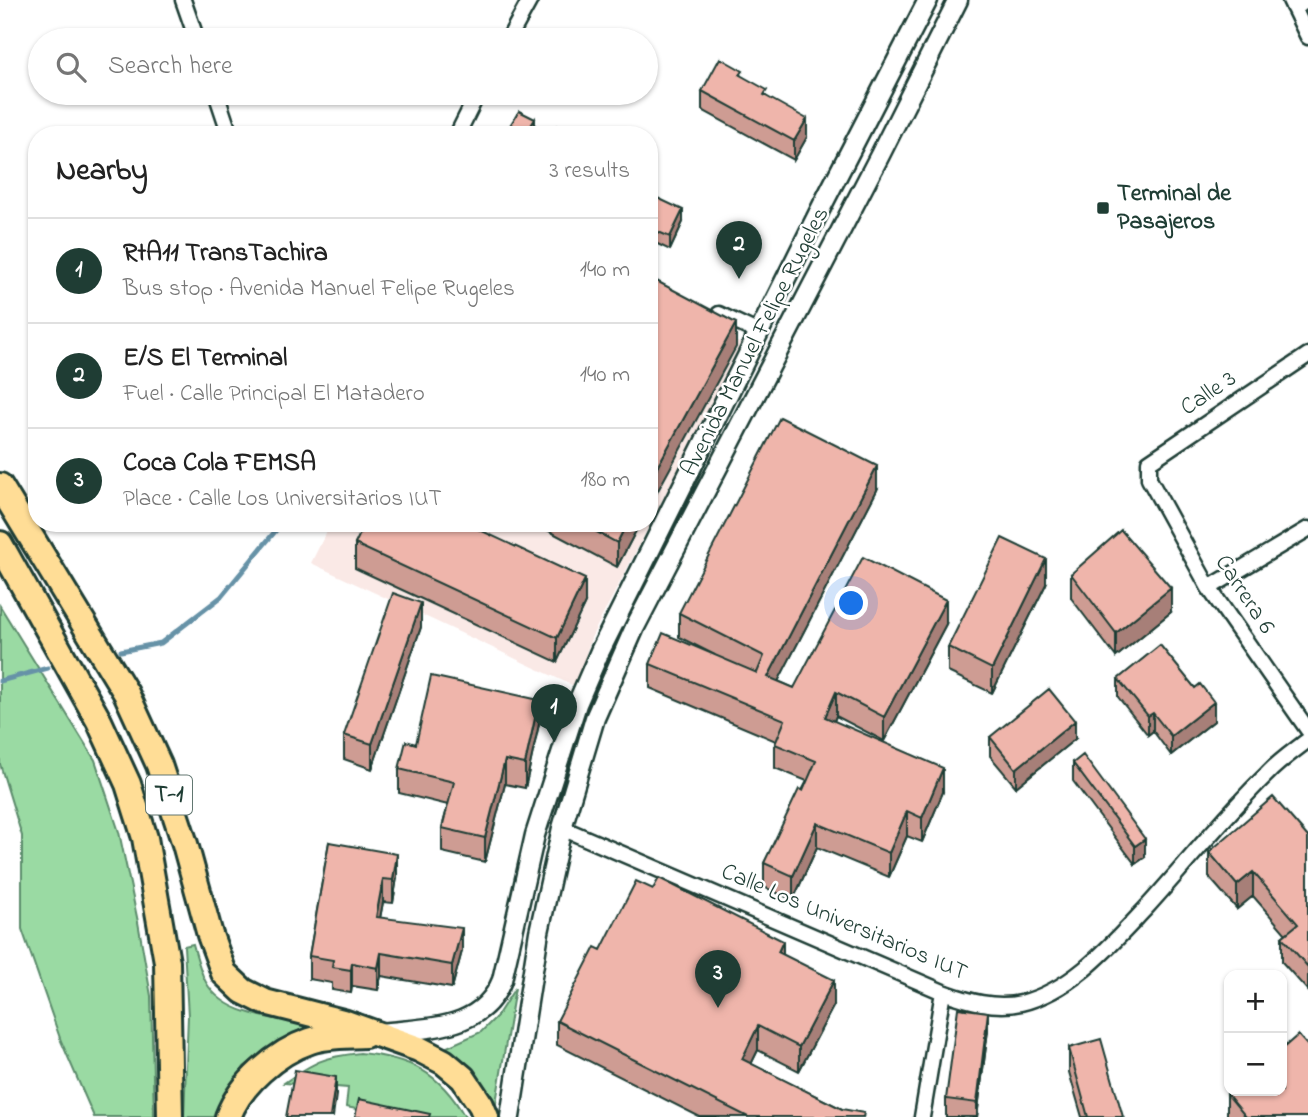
<!DOCTYPE html>
<meta charset="utf-8">
<style>
:root{--surface:#fff;--page:#f2f2f2;--text:#222;--muted:#767676;--line:#e0e0e0;--accent:#1f3d34}
body{margin:0;font-family:"Indie Flower",sans-serif;background:var(--page);color:var(--text)}
.controls{position:absolute;right:21px;bottom:21px;display:grid;overflow:hidden;border-radius:14px;box-shadow:0 2px 5px #0004}
.controls button{width:63px;height:63px;display:grid;place-items:center;padding:0;border:0;border-bottom:2px solid var(--line);background:var(--surface);color:var(--text);font:35px sans-serif}
.you{position:absolute;left:852px;top:604px;width:24px;height:24px;margin:-18px;border:5px solid #fff;border-radius:50%;background:#1a73e8;box-shadow:0 0 0 10px #1a73e833}
.badge{display:grid;place-items:center;width:46px;height:46px;border-radius:50%;background:var(--accent);color:#fff;font-size:23px;font-weight:700}
.pin{position:absolute;translate:-50% -58px;filter:drop-shadow(0 2px 4px #0008)}
.pin::after{content:'';position:absolute;top:37px;width:24px;height:21px;background:inherit;clip-path:polygon(0 0,100% 0,50% 100%)}
.list{margin:0;padding:0;list-style:none}
h2{display:flex;justify-content:space-between;align-items:center;height:91px;margin:0;padding:0 28px;font-size:30px}
h2 small{font-size:23px;font-weight:400;color:var(--muted)}
.list li{display:grid;grid-template-columns:46px 1fr auto;gap:21px;align-items:center;box-sizing:border-box;height:105px;padding:0 28px;border-top:2px solid var(--line)}
.list b{display:block;font-size:26px;white-space:nowrap}
.list p{margin:0;font-size:23px;white-space:nowrap;color:var(--muted)}
.list em{font-size:23px;font-style:normal;color:var(--muted)}
.icon{flex:none;width:38px;height:38px;fill:none;stroke:currentColor;stroke-width:2;stroke-linecap:round;stroke-linejoin:round}
.map{position:relative;flex:none;width:1308px;height:1117px;overflow:hidden}
.search{position:absolute;background:var(--surface);box-shadow:0 2px 5px #0004;left:28px;top:28px;width:630px;height:77px;display:flex;align-items:center;gap:18px;box-sizing:border-box;padding:0 24px;border-radius:38px;color:var(--muted);font-size:26px}
.panel{position:absolute;background:var(--surface);box-shadow:0 2px 5px #0004;left:28px;top:126px;width:630px;height:406px;border-radius:28px}
.map>svg:first-child{display:block}
.built{fill:#fae9e6}
.green{fill:#9adaa3;stroke:#5c8c6c;stroke-width:2}
.lines{fill:none;stroke-linecap:round;stroke-linejoin:round}
.stream{stroke:#6692a7;stroke-width:5}
.minor-casing{stroke:#1f3d34;stroke-width:19}
.tertiary-casing{stroke:#1f3d34;stroke-width:23}
.trunk-casing{stroke:#1f3d34;stroke-width:30}
.minor{stroke:#fff;stroke-width:14}
.tertiary{stroke:#fff;stroke-width:18}
.trunk{stroke:#ffdd96;stroke-width:24}
.wall{fill:#ce9c93;stroke:#1f3d34;stroke-width:2}
.shaded-wall{fill:#a77f78;stroke:#1f3d34;stroke-width:2}
.building{fill:#efb5ab;stroke:#1f3d34;stroke-width:2}
.poi-dot{fill:#1f3d34;stroke:#fff;stroke-width:2.5}
.labels{text-anchor:middle;dominant-baseline:central;stroke-width:5;stroke-linejoin:round;paint-order:stroke}
.shield{fill:#fff;stroke:#627771;stroke-width:2}
.shield-label{font-size:23px;font-weight:bold;fill:#1f3d34}
.poi-label{font-size:24px;font-weight:bold;fill:#1f3d34;stroke:#fff;text-anchor:start}
.street-label{font-size:24px;fill:#1f3d34;stroke:#fff}
</style>
<div class="map">
<svg width="1308" height="1117" viewBox="0 0 1308 1117">
<rect width="100%" height="100%" fill="#fff"/>
<filter id="ink" filterUnits="userSpaceOnUse"><feTurbulence type="fractalNoise" baseFrequency=".0143" numOctaves="2"/><feDisplacementMap in="SourceGraphic" scale="14" xChannelSelector="R" yChannelSelector="G"/><feConvolveMatrix kernelMatrix="1 2 1 2 8 2 1 2 1" color-interpolation-filters="sRGB"/></filter>
<g filter="url(#ink)">
<path class="built" d="M649,293L743,345L591,638L576,687L311,563L331,523H649Z"/>
<path class="green" d="M0,606L95,760L119,832L138,922L151,996L154,1117H94L61,1041L22,929V836L0,764Z
M193,944C196,955 199,966 203,976C219,1016 273,1018 309,1025L273,1045L244,1067L213,1117H184L188,1016L184,946Z
M515,988L495,1109L470,1068L447,1047L481,1032L497,1016Z
M360,1053C409,1058 439,1071 465,1117H397L346,1107L348,1088L284,1083C314,1062 323,1057 360,1053Z"/>
<g class="lines">
<path class="stream" d="M121,651L161,643L221,597L282,523
M0,681L48,668"/>
<g class="minor-casing">
<path id="minor" d="M183,0L197,40
M1290,0L1308,37
M1293,7L1308,1
M508,40L530,0
M216,93L230,135
M457,135L478,93
M719,314L759,333
M1308,355L1149,462V479L1209,588L1308,730
M1209,588L1308,529
M562,828L943,992C968,1001 995,1009 1021,1003C1073,990 1111,945 1146,908C1187,863 1224,816 1267,774C1279,761 1294,751 1308,740
M922,1117L943,992"/>
</g>
<g class="tertiary-casing">
<path id="tertiary" d="M381,1033C428,1027 482,1031 502,980L535,835L577,704L600,651L825,200L928,0
M510,1117L539,932L562,828L595,718L635,627L880,155L958,0"/>
</g>
<g class="trunk-casing">
<path id="trunk" d="M0,486L126,693L159,765L185,844L210,935L224,973L243,991L265,1002L343,1022L419,1049L444,1062L463,1078L481,1105L486,1117
M0,544L99,721L128,784L145,838L167,962L170,1117
M228,1117C240,1084 277,1052 310,1041C327,1035 347,1036 365,1035"/>
</g>
<use href="#minor" class="minor"/>
<use href="#tertiary" class="tertiary"/>
<use href="#trunk" class="trunk"/>
</g>
<path class="wall" d="M743,77L767,97L807,137L794,160L702,110V91Z
M649,194L683,222L670,250L649,240Z
M877,490L778,681L794,688L946,624L884,741L836,716L834,721L943,792L922,842L907,836L889,877L817,847L793,900L764,887V863L807,781L775,768V744L776,741L650,688V664L713,654L679,637V613Z
M534,523H640L617,567Z
M355,544L585,603L557,662L355,568Z
M1071,574L1171,612L1116,657L1071,598Z
M1046,584L992,693L948,672V647Z
M421,627L372,769L344,759V735Z
M1118,679L1195,688L1214,721L1171,755L1153,731L1148,735L1118,697Z
M539,724L525,788L505,784L485,862L442,852V828L448,805L399,793V769L416,744Z
M990,737L1075,739L1016,787L990,756Z
M1073,763L1145,857L1135,864L1073,781Z
M1308,837V991L1282,962V937L1286,934L1253,896L1237,909L1209,877V852Z
M329,842L397,877L393,903L383,902L380,918L462,951L452,988L381,976L378,990L352,986L351,993L332,990V983L309,979V956Z
M601,950L783,955L834,1005L799,1071L758,1050L751,1064L842,1109L864,1117H700L557,1045V1021Z
M988,1030L977,1117H946V1099Z
M1069,1048L1123,1117H1082L1069,1072Z
M1227,1094L1308,1117H1227Z"/>
<path class="shaded-wall" d="M535,119V132L533,135H525Z
M807,119V137L794,160V141Z
M683,210V222L670,250V237Z
M736,323V347L649,507V482Z
M877,466V490L768,701V677Z
M627,523H640L617,567V543Z
M1046,559V584L992,693V669Z
M585,579V603L557,662V638Z
M1171,588V612L1116,657V633Z
M946,600V624L884,741V717Z
M421,603V627L372,769V744Z
M836,692V716L825,741V717Z
M539,700V724L525,788V764Z
M1214,702V721L1171,755V736Z
M1153,713V731L1148,735V716Z
M1075,721V739L1016,787V769Z
M505,760V784L485,862V838Z
M943,768V792L922,842V818Z
M907,811V836L889,877V853Z
M817,823V847L793,900V876Z
M1145,839V857L1135,864V846Z
M397,854V877L393,903V880Z
M1253,872V896L1237,909V885Z
M383,879V902L376,940V917Z
M462,928V951L452,988V965Z
M783,941V965L778,952Z
M381,953V976L378,990V968Z
M352,963V986L351,993V970Z
M834,980V1005L799,1071V1047Z
M988,1012V1030L977,1117V1103Z
M758,1026V1050L742,1083V1059Z
M336,1077V1095L333,1117H330Z"/>
<path class="building" d="M720,58L743,71L740,75L767,90L764,95L807,119L794,141L702,91Z
M519,111L535,119L525,135H504Z
M557,126L572,135H553Z
M649,194L683,210L670,237L649,228Z
M649,277L736,323L649,482Z
M780,417L877,466L768,677L794,688L863,557L946,600L884,717L836,692L825,717L943,768L922,818L907,811L889,853L817,823L793,876L764,863L799,789L803,791L816,761L775,744L785,720L650,664L663,633L757,673L764,656L679,613Z
M365,523H465L585,579L557,638L355,544Z
M580,523H627L617,543Z
M1121,530L1171,588L1116,633L1071,574Z
M1002,538L1046,559L992,669L948,647Z
M393,593L421,603L372,744L344,735Z
M1160,645L1195,688L1200,684L1214,702L1171,736L1153,713L1148,716L1118,679Z
M431,676L539,700L525,764L505,760L485,838L442,828L454,782L399,769L406,741L416,744Z
M1049,689L1075,721L1016,769L990,737Z
M1083,755L1145,839L1135,846L1073,763Z
M1273,797L1308,837V967L1282,937L1298,924L1253,872L1237,885L1209,852Z
M329,842L397,854L393,880L383,879L376,917L462,928L452,965L381,953L378,968L352,963L351,970L332,967L333,960L309,956Z
M659,878L783,941L778,952L834,980L799,1047L758,1026L742,1059L842,1109L864,1113L863,1117H748L557,1021L595,947L601,950L636,881L653,889Z
M958,1008L988,1012L977,1103L946,1099Z
M1298,1035L1308,1046V1117H1246L1227,1094L1232,1091H1282V1049Z
M1101,1039L1123,1117H1088L1069,1048Z
M295,1070L336,1077L330,1117H286Z
M359,1099L430,1114L429,1117H355Z"/>
</g>
<rect class="poi-dot" x="1096" y="201" width="14" height="14" rx="3.5"/>
<g class="labels">
<rect class="shield" x="146" y="775.5" width="46" height="39" rx="5"/>
<g class="shield-label">
<text x="169" y="795">T-1</text>
</g>
<g class="poi-label">
<text x="1117" y="194">Terminal de<tspan x="1117" dy="28">Pasajeros</tspan></text>
</g>
<g class="street-label">
<text transform="translate(756 342) rotate(-63)">Avenida Manuel Felipe Rugeles</text>
<text transform="translate(1209 394) rotate(-34)">Calle 3</text>
<text transform="translate(1244 595) rotate(57)">Carrera 6</text>
<text transform="translate(844 923) rotate(23)">Calle Los Universitarios IUT</text>
</g>
</g>
</svg>
<div class="controls">
<button>+</button>
<button>−</button>
</div>
<div class="you"></div>
<div class="pin badge" style="left:554px;top:742px">1</div>
<div class="pin badge" style="left:739px;top:279px">2</div>
<div class="pin badge" style="left:718px;top:1008px">3</div>
<div class="search"><svg class="icon" aria-label="search" viewBox="0 0 24 24"><circle cx="10" cy="10" r="6"/><path d="M15 15l6 6"/></svg>Search here</div>
<section class="panel">
<h2>Nearby<small>3 results</small></h2>
<ul class="list">
<li><span class="badge">1</span><div><b>RtA11 TransTachira</b><p>Bus stop · Avenida Manuel Felipe Rugeles</p></div><em>140 m</em></li>
<li><span class="badge">2</span><div><b>E/S El Terminal</b><p>Fuel · Calle Principal El Matadero</p></div><em>140 m</em></li>
<li><span class="badge">3</span><div><b>Coca Cola FEMSA</b><p>Place · Calle Los Universitarios IUT</p></div><em>180 m</em></li>
</ul>
</section>
</div>
